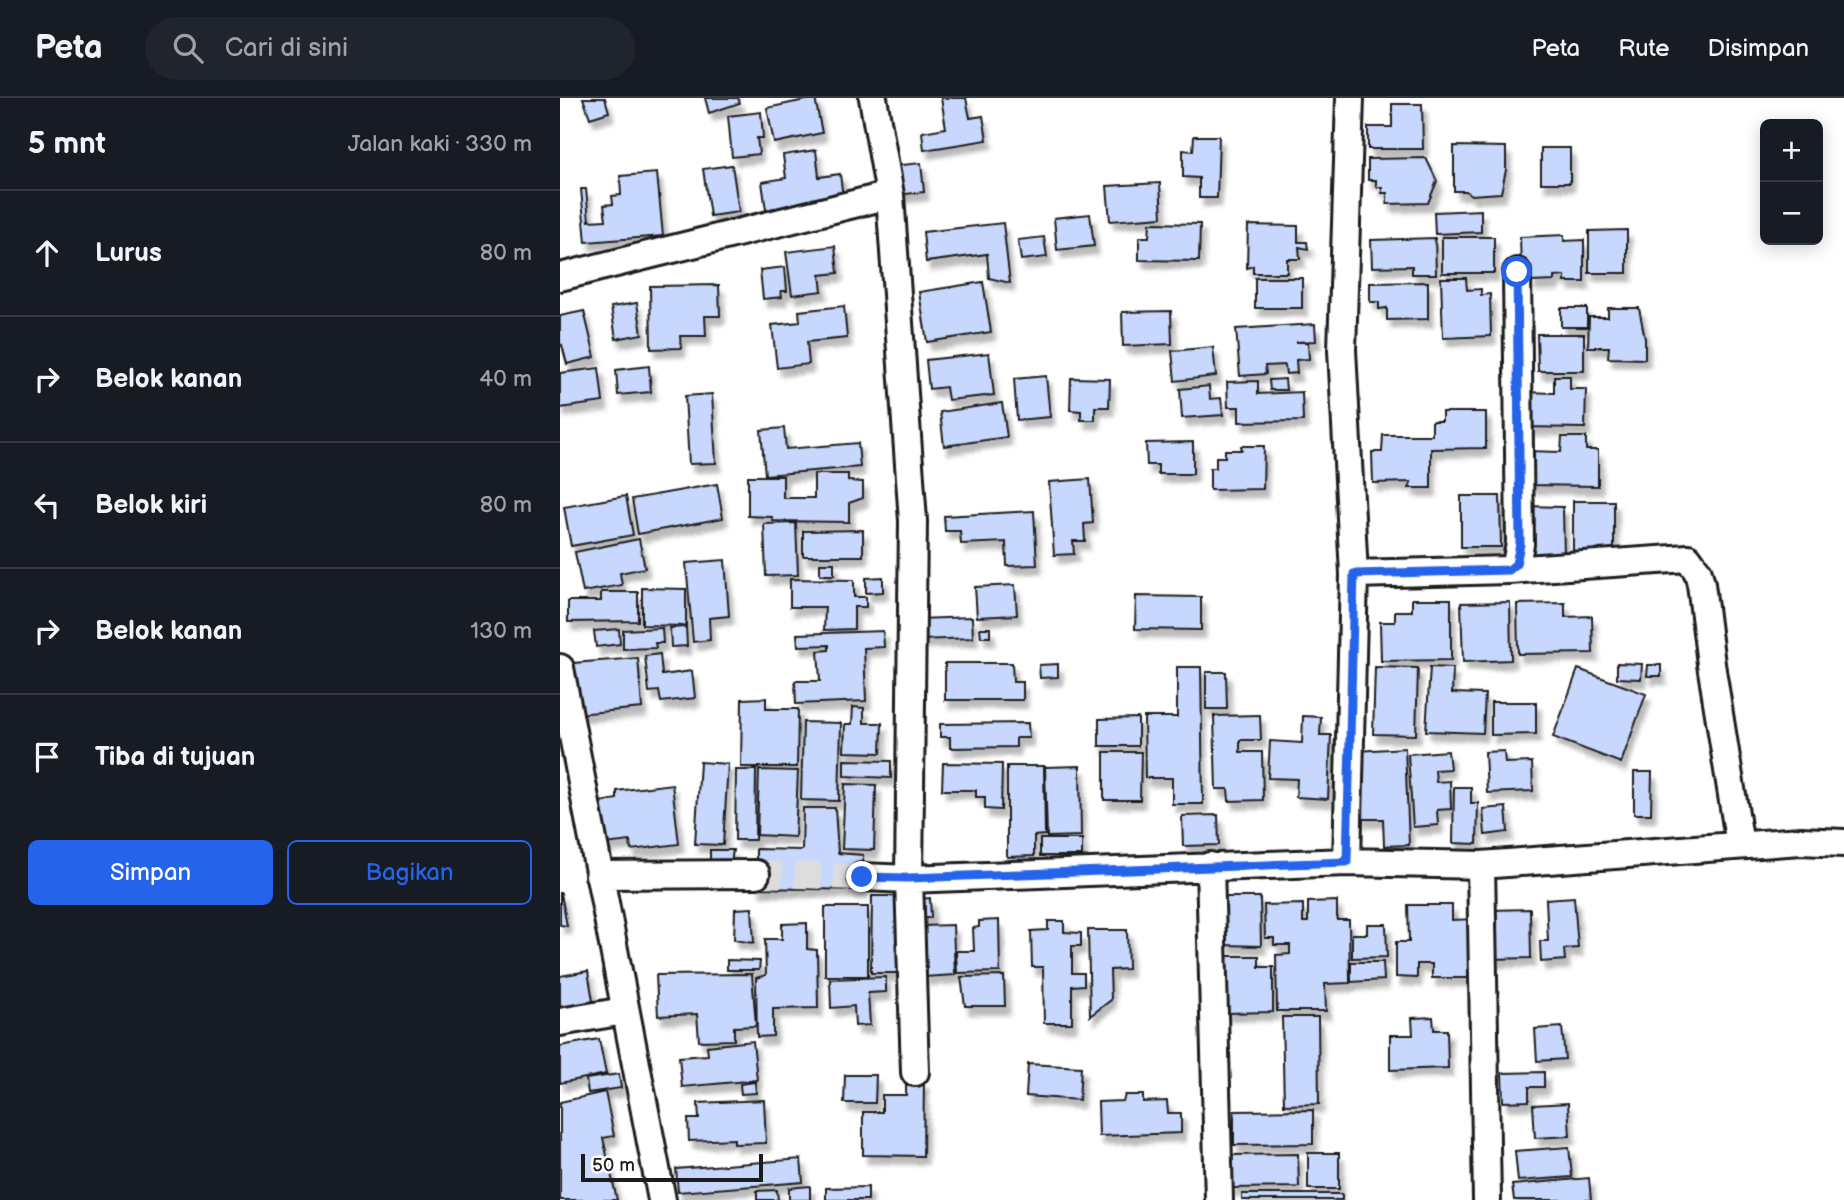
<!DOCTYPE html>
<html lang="id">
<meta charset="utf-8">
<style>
:root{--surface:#171b24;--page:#20242c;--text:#f1f3f6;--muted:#9ea1a6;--line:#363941;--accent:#2563eb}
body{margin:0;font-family:"Balsamiq Sans",sans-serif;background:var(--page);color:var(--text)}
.controls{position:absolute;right:21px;top:21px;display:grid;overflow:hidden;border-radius:10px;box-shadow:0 4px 18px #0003}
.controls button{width:63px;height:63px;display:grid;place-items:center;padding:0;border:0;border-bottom:2px solid var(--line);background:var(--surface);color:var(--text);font:35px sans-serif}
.scale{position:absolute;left:21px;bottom:18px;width:182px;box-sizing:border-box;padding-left:7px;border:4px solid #1c1c1c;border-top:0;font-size:19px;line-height:24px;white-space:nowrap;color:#1c1c1c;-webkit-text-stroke:5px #fff;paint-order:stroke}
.stop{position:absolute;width:21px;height:21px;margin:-16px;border:5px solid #2563eb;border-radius:50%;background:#fff}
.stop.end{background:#2563eb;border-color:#fff;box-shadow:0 2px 7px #0008}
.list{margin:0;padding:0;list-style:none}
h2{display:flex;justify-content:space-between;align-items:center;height:91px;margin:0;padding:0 28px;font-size:30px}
h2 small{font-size:23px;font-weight:400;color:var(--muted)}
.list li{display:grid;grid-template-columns:46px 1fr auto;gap:21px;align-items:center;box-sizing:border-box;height:126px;padding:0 28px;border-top:2px solid var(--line)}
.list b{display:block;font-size:26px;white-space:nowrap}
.list em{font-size:23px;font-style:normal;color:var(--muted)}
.actions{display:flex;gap:14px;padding:21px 28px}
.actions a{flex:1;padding:16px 0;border:2px solid var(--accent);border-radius:10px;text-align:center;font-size:24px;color:var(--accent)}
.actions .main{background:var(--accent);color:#fff}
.icon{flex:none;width:38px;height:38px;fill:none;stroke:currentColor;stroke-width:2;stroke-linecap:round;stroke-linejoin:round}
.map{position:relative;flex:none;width:1284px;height:1102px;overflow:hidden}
header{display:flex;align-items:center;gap:42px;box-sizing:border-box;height:98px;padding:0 35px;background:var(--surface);border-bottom:2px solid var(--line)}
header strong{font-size:33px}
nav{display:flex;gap:38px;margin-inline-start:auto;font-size:24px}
.search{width:490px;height:63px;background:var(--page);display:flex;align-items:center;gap:18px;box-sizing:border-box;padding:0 24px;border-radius:38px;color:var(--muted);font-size:26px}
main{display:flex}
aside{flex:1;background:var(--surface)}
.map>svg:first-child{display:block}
.building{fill:#c7d7fd;stroke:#1c1c1c;stroke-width:2;filter:url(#shadow)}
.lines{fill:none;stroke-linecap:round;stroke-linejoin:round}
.minor-tunnel{stroke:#ddd;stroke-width:26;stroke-dasharray:26 13;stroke-linecap:butt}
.minor-casing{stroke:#1c1c1c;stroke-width:32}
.minor{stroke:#fff;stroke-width:26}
.route{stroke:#2563eb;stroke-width:9}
</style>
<header>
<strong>Peta</strong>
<div class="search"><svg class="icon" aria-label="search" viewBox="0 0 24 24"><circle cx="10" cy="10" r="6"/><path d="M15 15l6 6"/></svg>Cari di sini</div>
<nav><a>Peta</a><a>Rute</a><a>Disimpan</a></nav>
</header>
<main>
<aside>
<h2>5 mnt<small>Jalan kaki · 330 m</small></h2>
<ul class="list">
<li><svg class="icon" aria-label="ahead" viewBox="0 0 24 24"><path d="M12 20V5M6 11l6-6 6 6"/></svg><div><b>Lurus</b></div><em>80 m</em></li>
<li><svg class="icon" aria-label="right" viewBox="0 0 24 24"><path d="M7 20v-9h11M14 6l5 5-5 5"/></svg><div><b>Belok kanan</b></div><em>40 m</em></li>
<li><svg class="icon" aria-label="left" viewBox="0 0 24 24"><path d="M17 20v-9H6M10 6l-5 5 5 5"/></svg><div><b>Belok kiri</b></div><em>80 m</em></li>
<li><svg class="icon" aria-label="right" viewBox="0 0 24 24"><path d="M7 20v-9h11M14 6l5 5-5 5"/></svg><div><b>Belok kanan</b></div><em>130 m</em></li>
<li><svg class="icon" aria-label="arrive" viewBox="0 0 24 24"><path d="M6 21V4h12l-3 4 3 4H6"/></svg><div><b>Tiba di tujuan</b></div></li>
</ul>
<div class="actions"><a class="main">Simpan</a><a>Bagikan</a></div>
</aside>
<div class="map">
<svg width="1284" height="1102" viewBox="0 0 1284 1102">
<defs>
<filter id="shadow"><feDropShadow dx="4.5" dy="8" stdDeviation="2" flood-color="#0004"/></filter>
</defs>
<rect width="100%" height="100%" fill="#fff"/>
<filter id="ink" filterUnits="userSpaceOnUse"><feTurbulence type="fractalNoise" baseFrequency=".0143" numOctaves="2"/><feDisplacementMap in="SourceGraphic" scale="14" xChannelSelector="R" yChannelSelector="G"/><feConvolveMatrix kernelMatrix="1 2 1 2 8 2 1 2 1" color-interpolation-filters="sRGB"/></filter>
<g filter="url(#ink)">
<path class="building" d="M23,0H45L49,14L30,20Z
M145,0H178L180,5L149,15Z
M255,0L262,35L214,45L207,10Z
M381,0H406L410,20L423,18L427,42L364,52L362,34L386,30Z
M832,6H862L863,51H808V29H832Z
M201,14L203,40H197L199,56L172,59L168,18Z
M634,38H659L657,100H639V80L623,79V52L633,53Z
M894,48L946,49V72L941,95L911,97L906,93H894Z
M981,50H1010V85H981Z
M256,52L259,79L280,76L284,108L215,118L214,110L206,112L202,84L226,80L223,57Z
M866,60L877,83L868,105L827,106V95H822V89H816V82H808V61Z
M361,65L364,94L336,97L333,68Z
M172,67L179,114L150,118L143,71Z
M97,75L103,138L26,144L21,91H26L29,123L46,122L44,107L53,106L52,98L61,97L60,78Z
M600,85L602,119L550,123L547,88Z
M921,112V134L875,136L874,114Z
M530,116L534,148L497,152L494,120Z
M443,125L450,185L429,180L427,156L366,164L363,134Z
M590,125L640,126L639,163L579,162V139H589Z
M688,127L738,128V144H747L748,151L739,149L740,161H727V175H693V168L687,170Z
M1067,132V175H1029V133Z
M1004,137V143L1024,142V184H1005V178L994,179V183L971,184V172H961L960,139Z
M484,139L487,159L461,162L458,142Z
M882,139H934V175H882Z
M875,140L876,176H852V168L812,169L811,142Z
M275,148L278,175L260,177L262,193L232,197L226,154Z
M225,169L227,193H221L222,199L203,201L200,172Z
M695,180H742V210H695Z
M881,180H906L907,192L921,191V197L930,196L931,238L883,240Z
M423,184L431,234L367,244L359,194Z
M868,184V221L827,222V210L819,211V204H810V185Z
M159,187L160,218H145L146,238H120L121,250L91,251L90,188Z
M77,205L82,236L56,241L51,209Z
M284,208L287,240L247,244L249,266L217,270L212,227L240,224L239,213Z
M1001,210H1027V229H1001Z
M1048,210H1079L1085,241V261L1048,260L1049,249H1028L1029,219H1048Z
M24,213L35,259L7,266L2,247L0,248V218Z
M611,213L612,246L563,248L562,214Z
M755,226L756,243L736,244H748L749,261L736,262L737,275L726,276L725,267L705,268L706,276L680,278L676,231Z
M977,236H1024V273H978Z
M653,249L656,278L615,283L612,253Z
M429,255L434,297L388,302L386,289L369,291L366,262Z
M89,268L91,294L58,297L56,272Z
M39,270L43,304L0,310V275Z
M486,278L490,319L457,322L454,281Z
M994,278H1010V291H1026L1025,330L964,329L965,294L994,295Z
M511,280L550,281L549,309H535V322H521V313L510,312Z
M725,281L726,292H710L709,282Z
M698,283V296L742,294L743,323L679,324V309H668L667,284Z
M649,288L650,301L661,300L663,317L622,320L620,291Z
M152,296L156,365L129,366L125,298Z
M442,305L447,339L384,348L380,314Z
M882,314H926V350L871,351V390H849L851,384L813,385L812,354H822L823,337H872V323H882Z
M224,330L226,351L298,345L300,369L205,377L201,332Z
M1002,339H1026V352H1038V388L966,387V353L1001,354Z
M633,344V376H598V367H587L586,345Z
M681,348H704L703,391L650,392V370H656V359H665V352H682Z
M254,376H288V383L303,384V400L289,405V424L213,423L212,419L188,418V378H223V400H254Z
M530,381L533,425L524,426L525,443H513L514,456L494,457L489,384Z
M157,386L163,420L78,436L72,401Z
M66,398L73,437L11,448L4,409Z
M901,398H940L941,449H901Z
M1013,403H1054V465L1013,464Z
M966,408L1003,409L1004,458L967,461Z
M474,413L477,467L447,468L446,444L401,446L400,433H385L384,418Z
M236,425L238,477L206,478L204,426Z
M303,432V458H243V433Z
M79,441L85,470L60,475L62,487L23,494L15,454Z
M165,462L169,518L149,520L150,542L133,544L126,465Z
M260,465H274V477H260Z
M323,479V494L306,495V480Z
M230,481L294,482V499H306V509H294V531L264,532L265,509H230Z
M455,487L457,517L417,519L415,489Z
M82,490L126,491V528L82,527Z
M41,494H78V523L8,524V503H41Z
M576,498L641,499V532L575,531Z
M852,501H891V562L821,563L820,524H835V513H852Z
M950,504L951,562L903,564L901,505Z
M1005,505V519L1032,518L1033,555L958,556L957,506Z
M412,519L413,540L358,542L357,521Z
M126,529L127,548L111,549L110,530Z
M102,530L103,545H95L96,550L63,551V532Z
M420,530H430V539H421Z
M59,531L60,546L36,549L34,533Z
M323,533L324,549L304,550L306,603L236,606L235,583H260L258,553L269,552V547L238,548L237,536Z
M100,556L102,577L132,573L135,600L101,604L99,593L89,594L85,558Z
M78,560L82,610L17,616L13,565Z
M385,565H452L453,584H463V602H385Z
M1057,565L1082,566L1081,581L1057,580Z
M498,566V579L480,580L479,567Z
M1088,567H1101V578H1087Z
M617,569H641L643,706H612V680H585L584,619H617Z
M815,569L858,570L856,637L813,636Z
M870,569L893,570L892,595L925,596L923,635L866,633Z
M1018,571L1086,596L1061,665L993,639Z
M646,574H666L667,611H646Z
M206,600V611H238L237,669H181L182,601Z
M931,604H976V636L931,637Z
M293,609L304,610V625H322L321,655L284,654L285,626H292Z
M700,617L701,642H680V654H702L703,702L669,703L668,691H656L654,618Z
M743,618L761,619L760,637H771L768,701L736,699L737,681L708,680L710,643L742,645Z
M578,620V648H539V621Z
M243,624L281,625L279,703L241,702Z
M468,625L469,640H456V649L390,650V639H380V626Z
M845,650L849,747L824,748L823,721H800L797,653Z
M888,653L890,671L875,672L876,684L890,683L891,711L877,712L878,727L853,729L848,656Z
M944,653L945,665L972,664L973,693L927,695L925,654Z
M544,654H581L580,702H544Z
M284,662L331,663V680L284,678Z
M140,664L168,666L163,747L135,746Z
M383,665L442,666L441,712L425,711V699H416V692H382Z
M447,668H484L485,737L474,738V758L447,759Z
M520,668L521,738L487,739L485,669Z
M176,672H196L195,742H175Z
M199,672L238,673L235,739L197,737Z
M1074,674H1092L1091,716H1074Z
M112,686L119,746L71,752L70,743L45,746L40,704L57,701V693Z
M285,686L316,687L314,752L282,751Z
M894,689H911V705H918L917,746L893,745Z
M946,709L948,734L925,737L923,711Z
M243,710H275L278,755L303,757L302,792L196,790V751L242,752Z
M658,717L659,747L623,748L622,718Z
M480,741H522V758H480Z
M150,752H173L171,766H150Z
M0,795H1L7,828L0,827Z
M312,798H346L345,875H311Z
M665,799H700L701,848L665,847Z
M1014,799L1018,850L1004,851L1005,862L981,864L980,843H988L986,801Z
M370,800L371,820H359V801Z
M777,803V822H789L790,885L765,886L766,913H717L716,857L730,856V847H714V840H705L704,807L743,806V824H748V804Z
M848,807H892V822L914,821L915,880H872V866H857V880L836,879V844H849Z
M265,809H308V878H265Z
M192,810L194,845L174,842L175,811Z
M970,811L971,860L931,861L930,812Z
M439,822L440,874L397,875L396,853H414L413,830L419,829V823Z
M488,823H504V834L521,835V848H512V875H524V887L512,888V925H484L483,869H472L471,833L488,832Z
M247,825V851L257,852L258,910L213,911V938L197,939L196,880L206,877L205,841H222V826Z
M807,826H826L827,859L792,860V836H807Z
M393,827L395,877L364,879L361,828Z
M528,832H567L568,871L550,872L551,902L530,918Z
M665,858H699V869H713V914L665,915Z
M167,862L200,863L199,872H167Z
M791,864H823L824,882L791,884Z
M28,873L34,909L0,915V878Z
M192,876L196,928L174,929V942L139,943L137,916L98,918L96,877Z
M444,878L445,908H405L401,879Z
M326,879V894L308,895L310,927L295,928L294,908L271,910L270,881Z
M722,919H758L759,1006L724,1007Z
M873,919L874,932H887L888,970L830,972V937H853L852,920Z
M1002,929L1005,961L977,963L975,931Z
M39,941L46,976L0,985V948Z
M193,943L197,982L122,989L119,959L148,957L147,948Z
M468,966L521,969L519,1002L466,998Z
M984,974V989H969V1003L943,1004L942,975Z
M59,976L61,990L28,995L26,981Z
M285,977H316L315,1005H284Z
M346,983H364L363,1058L303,1057V1014H322V997H346Z
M195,984L196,995L181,996L180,986Z
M45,994L54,1038L43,1040L57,1102H0V1004Z
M565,997H583V1004L607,1003L608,1015H621V1035L539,1038L538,1004L563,1003Z
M204,1002L206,1045L174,1046V1041L129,1043L128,1021H139L138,1005Z
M1008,1005L1010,1038L975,1040L973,1007Z
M753,1012V1046L674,1047V1013Z
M1009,1049L1012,1079L958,1083L955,1053Z
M748,1055H779V1091H748Z
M738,1056L739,1089L671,1090V1057Z
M241,1061L243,1084L118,1094L116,1071Z
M1029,1080L1031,1102H954L952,1087Z
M250,1088V1102H229V1090Z
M308,1089V1102H266V1090Z
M217,1092L218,1102H197V1093Z
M682,1096H782V1102H682Z"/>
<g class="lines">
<path class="minor-tunnel" d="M196,776L302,779"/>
<g class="minor-casing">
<path id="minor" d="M313,0L330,97L353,423L349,781L355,974
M0,179L330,97
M949,472L1128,460L1138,474L1141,486L1151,566L1180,747
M794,476L949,472L956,466L960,446L957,174
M0,570L102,1102
M787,764L794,476L782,252L790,0
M921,767L927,1102
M650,768L659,1102
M39,777L196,776
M302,779L349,781L787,764L921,767L1241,743L1284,745
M0,924L64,913"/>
</g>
<use href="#minor" class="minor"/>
</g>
</g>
<g class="lines" filter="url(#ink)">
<path class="route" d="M302,779L349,780L787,764L794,476L949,472L956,466L960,446L957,174"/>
</g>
</svg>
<div class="controls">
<button>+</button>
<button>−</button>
</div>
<div class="scale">50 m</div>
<div class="stop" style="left:957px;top:174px"></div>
<div class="stop end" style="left:302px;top:779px"></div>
</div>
</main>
